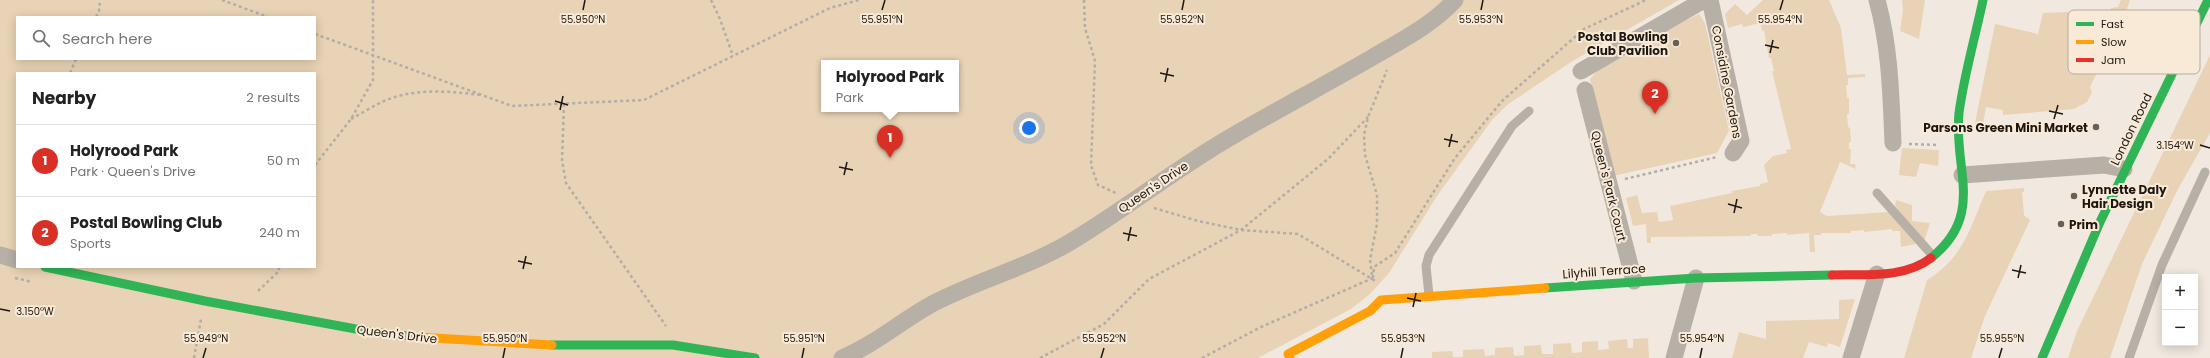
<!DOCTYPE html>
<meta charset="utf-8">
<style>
:root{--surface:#fff;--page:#f6f6f6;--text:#222;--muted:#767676;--line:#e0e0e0;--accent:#d93025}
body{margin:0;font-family:Poppins,sans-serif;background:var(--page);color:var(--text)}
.controls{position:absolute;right:12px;bottom:12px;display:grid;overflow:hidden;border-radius:0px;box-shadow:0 2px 10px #0003}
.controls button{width:36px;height:36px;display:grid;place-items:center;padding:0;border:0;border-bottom:1px solid var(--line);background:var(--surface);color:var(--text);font:20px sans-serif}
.you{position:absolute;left:1029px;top:128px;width:14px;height:14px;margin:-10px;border:3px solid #fff;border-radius:50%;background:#1a73e8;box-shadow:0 0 0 6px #1a73e833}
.badge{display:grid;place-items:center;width:26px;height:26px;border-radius:50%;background:var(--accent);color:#fff;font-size:13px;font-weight:700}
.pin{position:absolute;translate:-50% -33px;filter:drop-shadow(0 1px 2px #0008)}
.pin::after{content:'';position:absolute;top:21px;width:14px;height:12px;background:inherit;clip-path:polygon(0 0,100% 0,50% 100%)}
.popup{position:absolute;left:821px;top:60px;width:138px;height:52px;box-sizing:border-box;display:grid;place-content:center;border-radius:0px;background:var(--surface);filter:drop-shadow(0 1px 3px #0005);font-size:13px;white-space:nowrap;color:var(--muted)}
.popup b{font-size:15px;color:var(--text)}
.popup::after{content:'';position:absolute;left:50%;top:100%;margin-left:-8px;border:8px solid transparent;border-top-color:var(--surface)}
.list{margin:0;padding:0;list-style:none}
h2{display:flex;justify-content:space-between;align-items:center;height:52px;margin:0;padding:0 16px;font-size:17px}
h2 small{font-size:13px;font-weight:400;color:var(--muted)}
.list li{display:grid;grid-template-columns:26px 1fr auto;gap:12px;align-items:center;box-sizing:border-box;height:72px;padding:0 16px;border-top:1px solid var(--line)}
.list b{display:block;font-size:15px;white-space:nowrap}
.list p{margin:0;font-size:13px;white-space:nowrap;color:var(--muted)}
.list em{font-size:13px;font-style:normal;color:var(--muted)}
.icon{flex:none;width:22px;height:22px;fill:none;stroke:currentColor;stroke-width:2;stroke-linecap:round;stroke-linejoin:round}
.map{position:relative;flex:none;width:2210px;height:358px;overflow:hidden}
.search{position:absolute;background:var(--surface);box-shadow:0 2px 10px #0003;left:16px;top:16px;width:300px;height:44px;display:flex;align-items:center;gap:10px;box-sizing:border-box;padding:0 14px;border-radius:0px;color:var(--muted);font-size:15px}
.panel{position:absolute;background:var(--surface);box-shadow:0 2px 10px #0003;left:16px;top:72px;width:300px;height:196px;border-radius:0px}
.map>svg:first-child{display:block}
.green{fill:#e9d3b6;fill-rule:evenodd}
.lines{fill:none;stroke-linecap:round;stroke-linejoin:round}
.path{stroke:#b3ada5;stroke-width:2.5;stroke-dasharray:3 3;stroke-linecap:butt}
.lane{stroke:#b7b0a7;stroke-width:9}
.street{stroke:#b7b0a7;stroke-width:17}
.fast{stroke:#30b455;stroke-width:9}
.slow{stroke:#ff9f0a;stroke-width:9}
.jam{stroke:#e5322d;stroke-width:9}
.ticks{fill:none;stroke:#1c1710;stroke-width:1.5}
.poi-dot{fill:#676058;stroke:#f9ead7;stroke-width:1.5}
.labels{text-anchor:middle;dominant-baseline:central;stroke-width:4;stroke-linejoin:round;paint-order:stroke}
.poi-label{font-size:12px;font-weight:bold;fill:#1c1710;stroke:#f9ead7;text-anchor:end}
.street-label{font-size:12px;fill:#1c1710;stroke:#f9ead7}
.key{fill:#f9ead7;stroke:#b7ab9b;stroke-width:1}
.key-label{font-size:11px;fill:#1c1710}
.ticks-label{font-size:10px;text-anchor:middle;fill:#1c1710;stroke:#f9ead7;stroke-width:4;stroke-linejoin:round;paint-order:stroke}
</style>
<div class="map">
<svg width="2210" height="358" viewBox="0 0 2210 358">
<rect width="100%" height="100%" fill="#f1e9df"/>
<path class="green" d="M0,0H1679L1571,62L1507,105L1492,120L1437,196L1389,273L1369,295L1351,309L1258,358H0ZM17,17H315V59H17ZM824,63H956V109H824ZM17,73H315V267H17Z
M1763,0H1829L1841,28L1847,75L1865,74V77L1848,78V85H1846L1847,98H1849V114H1847L1848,127L1850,128L1851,142H1849V149H1851L1850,164H1855L1856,169L1840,162L1820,212L1827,216L1889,212L1916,244L1901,247L1900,231H1892V229L1864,232V230L1851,231V233H1821V235H1814L1815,252H1810L1809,233L1787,235V233L1772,234V236H1758L1757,234H1751V236L1651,237V243H1647L1646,224L1633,226L1626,198L1637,195L1642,213L1657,212L1659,222L1673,220L1670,206L1732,193V191L1760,186V184L1768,182L1764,165L1773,156L1787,153L1786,150L1791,149L1772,71H1774L1771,58H1769L1764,30L1762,31L1760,23L1743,27L1742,24L1728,28L1725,14L1735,4L1747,15Z
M1902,0H1925L1919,39L1900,31L1903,10Z
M2121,0H2130L2121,28L2112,25L2109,34L2119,37L2113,56H2105L2090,87L2092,92L2087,102L2074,109L2003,115V110L1986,107L1983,125L1975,123L1995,24L2038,34L2043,13L2111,10V8L2118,7Z
M1699,14L1705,23L1729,131L1717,153L1613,176L1590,79L1598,70L1658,38L1668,29Z
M2210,55V133L2178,189L2142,264L2110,358H2068L2077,331Z
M1902,148L1939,150L1938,166L1920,163L1916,177L1899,175Z
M2024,188V192H2022L2024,215L2030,220L1985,316L1971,358H1904L1927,280C1964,257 1970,228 1986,191Z
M1896,200L1912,205V221L1930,223L1924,242L1895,206Z
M1855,299L1840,347L1828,343L1827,347L1809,342L1803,358H1732L1739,332L1766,339V321L1839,319V300Z
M1648,338L1649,358H1656H1432V352L1452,351L1453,357H1463V350L1484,349L1485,356L1495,355V348L1513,347L1514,356L1524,355V346L1541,345L1542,354H1553V344L1571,343L1572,353L1582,352V342L1598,341V350L1609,349L1608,341L1627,339L1628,348H1633V339Z"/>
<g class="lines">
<path class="path" d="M222,0L268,17
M711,0L720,19L733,56
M1084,0L1085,28L1095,61L1091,165L1098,185L1116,193
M96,17L99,11L100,0
M315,34L512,106L644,100L830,8L859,0
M70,73L76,59
M564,104L562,160L566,183L666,326
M351,119C362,113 373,106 384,101C414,88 449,91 480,95
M1909,144L1938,145
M315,165L351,119L373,80V0
M1625,179L1717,157
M1154,208L1198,221L1241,230L1298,234L1377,282
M1372,275L1370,260L1377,224V195L1365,155L1364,135L1368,117L1387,70
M15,278L32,282
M1373,278L1374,267L1395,253L1455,158L1502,101L1584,29L1646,0
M258,291L279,271V267
M194,358L201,319
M1040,358L1104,324L1149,279L1241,230L1328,159L1368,117
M1202,358L1261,327L1373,278"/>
<path class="lane" d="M1877,193L1933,256
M1429,295L1426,266L1429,255L1512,126L1529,111
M2129,358L2162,265L2205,172"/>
<path class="street" d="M1710,0L1741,141L1733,153
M1877,0C1890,47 1891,95 1893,143
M1581,71L1704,0
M1585,90L1634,281
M1962,175L2104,165L2124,169
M0,255L17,260
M842,358C876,344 902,320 934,303C980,279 1033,266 1077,238C1131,205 1181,165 1236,134C1281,108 1328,83 1373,57C1402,40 1432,25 1455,0
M1674,358L1696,278
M1851,358L1877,274"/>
<path class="fast" d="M1931,258C1986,214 1953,169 1959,113C1964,75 1975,38 1983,0
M45,267L205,301L372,332L417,337
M1545,288L1696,278L1832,275
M552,345H673L755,358
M2042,358L2100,222L2208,0"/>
<path class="slow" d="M417,337L552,345
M1290,358L1288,354L1370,311L1381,300L1545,288"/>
<path class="jam" d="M1832,275C1864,274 1904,279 1931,258"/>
</g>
<path class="ticks" d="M583,10L585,0M882,10L885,0M1182,10L1184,0M1481,10L1483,0M1780,10L1783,0M1765,45L1779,48M1770,53L1773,40M1160,73L1174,76M1165,82L1168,68M555,101L568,105M560,110L563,96M2049,111L2063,114M2054,119L2058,105M1444,139L1458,142M2200,145L2210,148M1449,147L1452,134M839,167L853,170M844,175L847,162M1728,204L1742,208M1734,213L1737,199M1123,233L1137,236M1128,241L1131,227M518,261L532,264M523,269L526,256M2012,270L2026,273M2018,278L2021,265M1407,298L1421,301M1413,307L1416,293M0,309L10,311M203,358L206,348M503,358L505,348M802,358L804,348M1101,358L1104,348M1401,358L1403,348M1700,358L1702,348M1999,358L2002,348"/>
<g class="poi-dot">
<circle cx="1676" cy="43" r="4"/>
<circle cx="2096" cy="127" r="4"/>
<circle cx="2074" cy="196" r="4"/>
<circle cx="2061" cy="224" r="4"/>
</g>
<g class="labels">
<g class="poi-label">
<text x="1668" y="36">Postal Bowling<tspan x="1668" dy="14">Club Pavilion</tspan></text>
<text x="2088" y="127">Parsons Green Mini Market</text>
<text x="2082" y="189" text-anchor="start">Lynnette Daly<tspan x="2082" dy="14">Hair Design</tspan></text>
<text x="2069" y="224" text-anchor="start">Prim</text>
</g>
<g class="street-label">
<text transform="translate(1727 82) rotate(79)">Considine Gardens</text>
<text transform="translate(2131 129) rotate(-64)">London Road</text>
<text transform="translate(1609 186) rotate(76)">Queen's Park Court</text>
<text transform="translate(1153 187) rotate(-34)">Queen's Drive</text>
<text transform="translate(1604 271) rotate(-4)">Lilyhill Terrace</text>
<text transform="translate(397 334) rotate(7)">Queen's Drive</text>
</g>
</g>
<rect x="2068" y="10" width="132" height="64" rx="6" class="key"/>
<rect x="2076" y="22" width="18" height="4" fill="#30b455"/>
<rect x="2076" y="40" width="18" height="4" fill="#ff9f0a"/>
<rect x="2076" y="58" width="18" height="4" fill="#e5322d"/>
<g class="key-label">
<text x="2101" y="28">Fast</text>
<text x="2101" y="46">Slow</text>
<text x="2101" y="64">Jam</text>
</g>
<g class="ticks-label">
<text x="583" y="23">55.950°N</text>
<text x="882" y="23">55.951°N</text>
<text x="1182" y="23">55.952°N</text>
<text x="1780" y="23">55.954°N</text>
<text x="1481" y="23">55.953°N</text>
<text x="2175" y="149">3.154°W</text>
<text x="35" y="315">3.150°W</text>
<text x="206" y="342">55.949°N</text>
<text x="505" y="342">55.950°N</text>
<text x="804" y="342">55.951°N</text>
<text x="1104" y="342">55.952°N</text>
<text x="1403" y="342">55.953°N</text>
<text x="1702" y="342">55.954°N</text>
<text x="2002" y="342">55.955°N</text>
</g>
</svg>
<div class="controls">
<button>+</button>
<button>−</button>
</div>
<div class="you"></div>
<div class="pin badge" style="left:890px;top:158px">1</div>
<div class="popup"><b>Holyrood Park</b>Park</div>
<div class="pin badge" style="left:1655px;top:114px">2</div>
<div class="search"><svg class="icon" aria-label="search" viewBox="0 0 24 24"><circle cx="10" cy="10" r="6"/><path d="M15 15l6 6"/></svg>Search here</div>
<section class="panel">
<h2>Nearby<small>2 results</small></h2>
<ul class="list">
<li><span class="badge">1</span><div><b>Holyrood Park</b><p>Park · Queen's Drive</p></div><em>50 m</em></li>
<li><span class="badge">2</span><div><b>Postal Bowling Club</b><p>Sports</p></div><em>240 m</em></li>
</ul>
</section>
</div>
